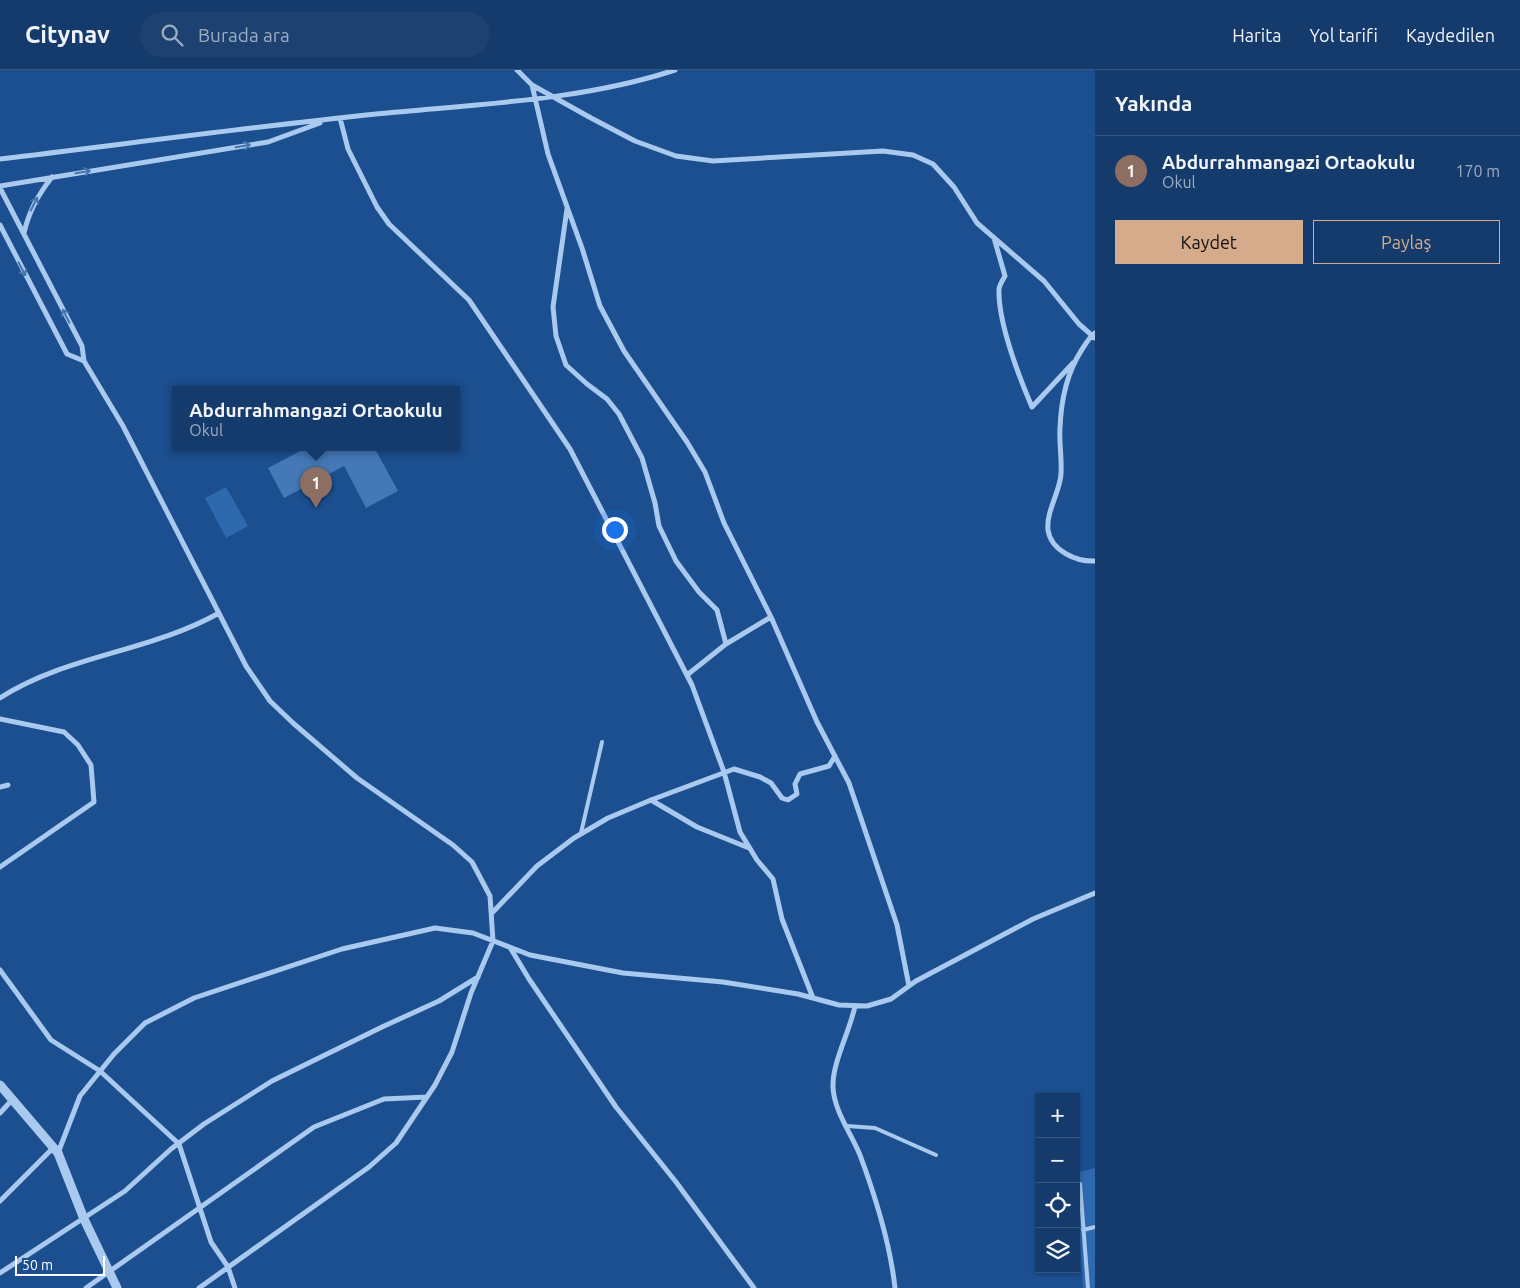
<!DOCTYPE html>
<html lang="tr">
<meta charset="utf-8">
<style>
:root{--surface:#143b6b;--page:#1d4271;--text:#f1f3f6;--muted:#9dadc1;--line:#33557e;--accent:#d6ab8b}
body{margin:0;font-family:Ubuntu,sans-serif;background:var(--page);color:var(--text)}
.controls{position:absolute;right:15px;bottom:15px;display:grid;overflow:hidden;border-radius:0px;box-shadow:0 1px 4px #0004}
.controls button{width:45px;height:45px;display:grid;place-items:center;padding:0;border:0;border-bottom:1px solid var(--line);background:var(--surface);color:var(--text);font:25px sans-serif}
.scale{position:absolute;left:15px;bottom:12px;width:90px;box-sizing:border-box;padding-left:5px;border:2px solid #fff;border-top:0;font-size:14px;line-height:18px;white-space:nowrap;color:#fff;-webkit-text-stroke:4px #1b4f8f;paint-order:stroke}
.you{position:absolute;left:614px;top:459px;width:18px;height:18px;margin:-12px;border:4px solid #fff;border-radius:50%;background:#1a73e8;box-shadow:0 0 0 8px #1a73e833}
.badge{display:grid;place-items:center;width:32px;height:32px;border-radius:50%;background:var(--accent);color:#fff;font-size:16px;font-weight:700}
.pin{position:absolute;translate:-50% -41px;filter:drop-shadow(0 1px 2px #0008)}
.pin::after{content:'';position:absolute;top:26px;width:18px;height:15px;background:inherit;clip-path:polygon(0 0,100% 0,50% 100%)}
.popup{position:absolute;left:172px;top:316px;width:288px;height:65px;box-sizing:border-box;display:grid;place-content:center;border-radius:0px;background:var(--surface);filter:drop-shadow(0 1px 4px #0005);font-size:16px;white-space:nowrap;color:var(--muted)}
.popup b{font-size:19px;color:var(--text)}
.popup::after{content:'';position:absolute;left:50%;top:100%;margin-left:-10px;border:10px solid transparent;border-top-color:var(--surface)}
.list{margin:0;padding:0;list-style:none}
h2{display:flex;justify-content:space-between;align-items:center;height:65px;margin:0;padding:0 20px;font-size:21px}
h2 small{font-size:16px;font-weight:400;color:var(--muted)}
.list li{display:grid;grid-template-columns:32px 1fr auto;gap:15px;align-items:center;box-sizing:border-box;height:70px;padding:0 20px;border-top:1px solid var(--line)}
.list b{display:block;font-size:19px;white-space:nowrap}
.list p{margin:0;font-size:16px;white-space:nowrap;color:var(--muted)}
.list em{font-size:16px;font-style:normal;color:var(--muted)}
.actions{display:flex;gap:10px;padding:15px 20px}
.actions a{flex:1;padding:11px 0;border:1px solid var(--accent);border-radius:0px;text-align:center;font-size:18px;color:var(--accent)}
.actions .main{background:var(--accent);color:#111}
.icon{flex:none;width:28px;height:28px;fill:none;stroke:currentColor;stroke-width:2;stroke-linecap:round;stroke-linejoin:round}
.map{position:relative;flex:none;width:1095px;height:1218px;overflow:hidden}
header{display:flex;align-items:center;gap:30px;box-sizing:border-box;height:70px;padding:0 25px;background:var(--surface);border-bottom:1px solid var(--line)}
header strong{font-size:24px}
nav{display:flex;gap:28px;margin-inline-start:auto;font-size:18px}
.search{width:350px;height:45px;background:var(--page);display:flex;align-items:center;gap:12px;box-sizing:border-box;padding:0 18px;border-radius:28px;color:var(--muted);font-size:19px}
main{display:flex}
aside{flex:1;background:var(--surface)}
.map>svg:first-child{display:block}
.green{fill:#2e69ad}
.building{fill:#4478b7}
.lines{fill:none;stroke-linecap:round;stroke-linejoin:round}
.service{stroke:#a9c9ee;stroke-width:4}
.minor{stroke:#a9c9ee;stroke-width:5}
.tertiary{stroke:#a9c9ee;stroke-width:9}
.oneway{stroke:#4674ac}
</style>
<header>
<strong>Citynav</strong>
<div class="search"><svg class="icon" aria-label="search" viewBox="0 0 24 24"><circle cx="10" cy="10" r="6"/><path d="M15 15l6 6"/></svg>Burada ara</div>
<nav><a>Harita</a><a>Yol tarifi</a><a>Kaydedilen</a></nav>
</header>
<main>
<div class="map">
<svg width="1095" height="1218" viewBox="0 0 1095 1218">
<rect width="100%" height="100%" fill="#1b4f8f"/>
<path class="green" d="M226,417L248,456L226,468L205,428Z
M1095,1098V1218H1083L1076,1103Z"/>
<path class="building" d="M308,377H374L398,421L366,438L344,396L284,428L268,398Z"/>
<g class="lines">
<path class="service" d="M581,763L602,672
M847,1056L875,1058L936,1085
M1080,1114L1088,1218
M1083,1160L1095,1157"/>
<path class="minor" d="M517,0L532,15L591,48L635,71L676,86L713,91L883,81L913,85L933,94L954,117L977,153L1044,211L1079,254L1095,268
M532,15L548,84L582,178L600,236L624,281L687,372L705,402L724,453L771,547L817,652L849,713L897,855L909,916
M340,48L348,79L377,137L389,154L469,230L570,379L692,615L724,702L740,762L757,790L773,809L782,849L813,928
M0,89C125,74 251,57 376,44C475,34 580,31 675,0
M0,116L268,72L320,53
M0,118L82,276L84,291L123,356L246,596L270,631L293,653L357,708L453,775L472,792L490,826L493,871L471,923L452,982L435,1015L396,1073L369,1097L199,1218
M567,139L553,237L556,266L566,295L587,314L607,329L619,344L642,388L655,433L659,456L676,491L699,522L717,540L726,574
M0,155L67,284L84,291
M24,163C29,141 38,125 52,107
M994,168L1005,206C1003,210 999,215 999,220C998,252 1019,307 1032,337L1073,293
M1095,263C1089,267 1085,275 1081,281C1067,303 1061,331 1060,358C1059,373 1062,389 1061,404C1060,422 1046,441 1048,460C1051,481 1077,492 1095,491
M687,605L726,574L771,547
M0,628C67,585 150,582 219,543
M0,649L64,662L78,675L91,695L94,732L0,797
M0,717L8,715
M651,730L697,757L749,778
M492,843L537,796L574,768L608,748L651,730L734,699L760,707L771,713L782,728L788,730L797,724L795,714L800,704L829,696L835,686
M511,879L529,909L616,1037L676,1112L754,1218
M0,900L51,970L100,1001L179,1074L211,1172L228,1197L235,1218
M855,936C850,961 832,993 833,1017C834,1041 851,1063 860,1085C876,1128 890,1172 895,1218
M0,1043L12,1030
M58,1083L80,1026L114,984L145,953L194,928L342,879L435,858L473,863L530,885L623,903L723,912L798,924L839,935L867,936L891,929L916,911L1033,849L1095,823
M0,1131L53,1078
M0,1203L125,1121L171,1079L204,1054L272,1011L382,957L439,931L478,907
M86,1218L314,1057L384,1029L427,1027"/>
<path class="tertiary" d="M0,1015L58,1083L84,1149L117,1218"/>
</g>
<defs><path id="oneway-shaft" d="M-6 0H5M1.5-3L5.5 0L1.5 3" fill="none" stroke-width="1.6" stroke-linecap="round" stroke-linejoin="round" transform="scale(1.25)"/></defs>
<g class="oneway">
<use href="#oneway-shaft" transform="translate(243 76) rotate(-9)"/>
<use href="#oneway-shaft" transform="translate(83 102) rotate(-9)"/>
<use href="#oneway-shaft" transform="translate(34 134) rotate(-63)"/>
<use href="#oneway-shaft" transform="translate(22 199) rotate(62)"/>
<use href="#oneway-shaft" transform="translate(66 246) rotate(-117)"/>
</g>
</svg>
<div class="controls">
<button>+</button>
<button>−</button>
<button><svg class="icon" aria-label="locate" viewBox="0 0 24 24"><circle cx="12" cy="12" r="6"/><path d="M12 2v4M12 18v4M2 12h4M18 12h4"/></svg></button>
<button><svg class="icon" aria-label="layers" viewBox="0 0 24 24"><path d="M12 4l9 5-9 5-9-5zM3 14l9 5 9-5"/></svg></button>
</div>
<div class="scale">50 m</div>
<div class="you"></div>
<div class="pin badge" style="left:316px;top:438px;background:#8d6e63">1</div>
<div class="popup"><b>Abdurrahmangazi Ortaokulu</b>Okul</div>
</div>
<aside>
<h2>Yakında<small></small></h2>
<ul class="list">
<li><span class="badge" style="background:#8d6e63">1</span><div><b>Abdurrahmangazi Ortaokulu</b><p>Okul</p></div><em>170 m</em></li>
</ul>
<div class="actions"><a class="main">Kaydet</a><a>Paylaş</a></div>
</aside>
</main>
